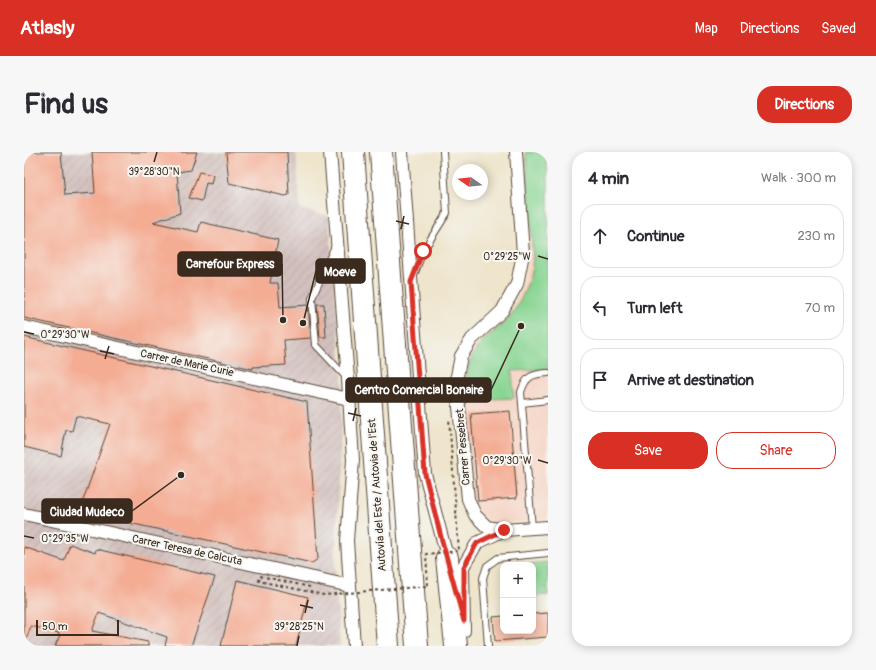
<!DOCTYPE html>
<meta charset="utf-8">
<style>
:root{--surface:#fff;--page:#f7f7f7;--text:#2b2b33;--muted:#7c7c81;--line:#e1e1e2;--accent:#d93025}
body{margin:0;font-family:Pangolin,sans-serif;background:var(--page);color:var(--text)}
.controls{position:absolute;right:12px;bottom:12px;display:grid;overflow:hidden;border-radius:8px;box-shadow:0 2px 10px #0003}
.controls button{width:36px;height:36px;display:grid;place-items:center;padding:0;border:0;border-bottom:1px solid var(--line);background:var(--surface);color:var(--text);font:20px sans-serif}
.compass{position:absolute;left:428px;top:12px;width:36px;height:36px;border-radius:50%;background:var(--surface);box-shadow:0 2px 10px #0003;rotate:284deg}
.scale{position:absolute;left:12px;bottom:10px;width:83px;box-sizing:border-box;padding-left:4px;border:2px solid #3b2a1e;border-top:0;font-size:11px;line-height:14px;white-space:nowrap;color:#3b2a1e;-webkit-text-stroke:3px #f6f6f2;paint-order:stroke}
.stop{position:absolute;width:12px;height:12px;margin:-9px;border:3px solid #d93025;border-radius:50%;background:#fff}
.stop.end{background:#d93025;border-color:#fff;box-shadow:0 1px 4px #0008}
.list{margin:0;padding:0;list-style:none}
h2{display:flex;justify-content:space-between;align-items:center;height:52px;margin:0;padding:0 16px;font-size:17px}
h2 small{font-size:13px;font-weight:400;color:var(--muted)}
.list li{display:grid;grid-template-columns:26px 1fr auto;gap:12px;align-items:center;box-sizing:border-box;height:64px;margin:0 8px 8px;padding:0 8px;border:1px solid var(--line);border-radius:16px}
.list b{display:block;font-size:15px;white-space:nowrap}
.list em{font-size:13px;font-style:normal;color:var(--muted)}
.actions{display:flex;gap:8px;padding:12px 16px}
.actions a{flex:1;padding:9px 0;border:1px solid var(--accent);border-radius:16px;text-align:center;font-size:14px;color:var(--accent)}
.actions .main{background:var(--accent);color:#fff}
.icon{flex:none;width:22px;height:22px;fill:none;stroke:currentColor;stroke-width:2;stroke-linecap:round;stroke-linejoin:round}
.map{position:relative;flex:none;width:524px;height:494px;overflow:hidden;border-radius:16px}
header{display:flex;align-items:center;gap:24px;box-sizing:border-box;height:56px;padding:0 20px;background:var(--accent);color:#fff}
header strong{font-size:19px}
nav{display:flex;gap:22px;margin-inline-start:auto;font-size:14px}
.intro{display:flex;align-items:center;justify-content:space-between;box-sizing:border-box;height:96px;padding:0 24px}
h1{margin:0;font-size:28px}
.button{padding:10px 18px;border-radius:16px;background:var(--accent);color:#fff;font-size:14px;font-weight:700}
main{display:flex;gap:24px;padding:0 24px}
aside{flex:1;background:var(--surface);border-radius:16px;box-shadow:0 2px 10px #0003}
.map>svg:first-child{display:block}
.built{fill:#f5d3c2}
.industrial{fill:url(#industrial-furrows)}
.grass{fill:url(#grass-tufts);stroke:#617f58}
.garden{fill:#87d491;stroke:#617f58}
.building{fill:#f4ac93}
.lines{fill:none;stroke-linecap:round;stroke-linejoin:round}
.service-casing{stroke:#564638;stroke-width:8}
.minor-casing{stroke:#564638;stroke-width:14}
.motorway-casing{stroke:#564638;stroke-width:24}
.service{stroke:#fff;stroke-width:6}
.minor{stroke:#fff;stroke-width:12}
.motorway{stroke:#fff;stroke-width:22}
.path-bridge{stroke:#564638;stroke-width:2;stroke-dasharray:3 3;stroke-linecap:butt}
.route{stroke:#d93025;stroke-width:5}
.ticks{fill:none;stroke:#3b2a1e;stroke-width:1.5}
.labels{text-anchor:middle;dominant-baseline:central;stroke-width:4;stroke-linejoin:round;paint-order:stroke}
.street-label{font-size:11px;fill:#3b2a1e;stroke:#f6f6f2}
.ticks-label{font-size:10px;text-anchor:middle;fill:#3b2a1e;stroke:#f6f6f2;stroke-width:4;stroke-linejoin:round;paint-order:stroke}
.leader{fill:none;stroke:#3b2a1e;stroke-width:1.5}
.callout-dot{fill:#3b2a1e;stroke:#f6f6f2;stroke-width:1.5}
.callout{fill:#3b2a1e;stroke:#3b2a1e;stroke-width:1.5}
.callout-label{font-size:12px;text-anchor:middle;font-weight:bold;fill:#fff}
</style>
<header>
<strong>Atlasly</strong>
<nav><a>Map</a><a>Directions</a><a>Saved</a></nav>
</header>
<div class="intro"><h1>Find us</h1><a class="button">Directions</a></div>
<main>
<div class="map">
<svg width="524" height="494" viewBox="0 0 524 494">
<defs>
<pattern id="industrial-furrows" width="10" height="10" patternUnits="userSpaceOnUse"><rect width="10" height="10" fill="#d1c0bd"/><path d="M-1 1l2-2M0 10L10 0M9 11l2-2" fill="none" stroke="#b4a5a2"/></pattern>
<pattern id="grass-tufts" width="24" height="20" patternUnits="userSpaceOnUse"><rect width="24" height="20" fill="#87d491"/><path d="M3 7l-1-3M5 7V3M7 7l1-3M15 17l-1-3M17 17v-4M19 17l1-3" fill="none" stroke="#75b67d"/></pattern>
</defs>
<rect width="100%" height="100%" fill="#f6f6f2"/>
<filter id="ink" filterUnits="userSpaceOnUse"><feTurbulence type="fractalNoise" baseFrequency=".025" numOctaves="2"/><feDisplacementMap in="SourceGraphic" scale="8" xChannelSelector="R" yChannelSelector="G"/><feConvolveMatrix kernelMatrix="1 2 1 2 8 2 1 2 1" color-interpolation-filters="sRGB"/></filter>
<filter id="wash" filterUnits="userSpaceOnUse"><feTurbulence type="fractalNoise" baseFrequency=".012" numOctaves="4" result="noise"/><feDisplacementMap in="SourceGraphic" scale="16" xChannelSelector="R" yChannelSelector="G"/><feGaussianBlur stdDeviation="0.9" result="paint"/><feColorMatrix in="noise" values="0 0 0 0 0 0 0 0 0 0 0 0 0 0 0 0 0 1.4 0 .05"/><feComposite in="paint" operator="in"/></filter>
<g filter="url(#wash)">
<rect width="100%" height="100%" fill="#eee5cc"/>
<path class="built" d="M499,0H524V367L467,372L448,352L439,229L442,209L451,193L489,155L499,133L505,108Z"/>
<path class="industrial" d="M0,0H272L276,57L305,64L319,233L311,414L316,494H0Z"/>
<path class="grass" d="M524,410V443L509,444V413H493Z"/>
<path class="garden" d="M502,0H522L524,30V217L488,219L490,246L442,248C441,225 443,206 460,188C467,181 476,176 483,168C498,151 507,128 509,106Z"/>
<g id="blocks">
<path class="building" d="M0,0H37L41,43L71,41L68,0H173L167,18L153,20L156,61L129,70L174,80L177,70L254,88L246,131H254L256,155L284,153L287,186L260,188L262,213L229,215V217L0,166Z
M202,0H263L265,43L261,44L205,31Z
M175,20L189,23L187,32L182,31L178,49L165,46Z
M293,152H300L302,185H296Z
M0,185L283,250L294,407L288,411L55,360L86,272L52,264L48,279L42,278L37,304L0,295Z
M486,259L493,346L454,349L447,262Z
M46,392L71,401L72,397L191,425L167,494H141L143,485L75,461L68,479L124,490V494H31L36,483H34L35,481L7,474L1,491H0V395L40,409Z
M213,428L284,445L272,494H197Z
M524,461V485L471,489L469,465L479,464V479H509V462Z"/>
</g>
</g>
<g filter="url(#ink)">
<use href="#blocks" fill-opacity="0" stroke="#564638" stroke-width="1"/>
<g class="lines">
<g class="service-casing">
<path id="service" d="M311,94L288,146L292,193L322,225
M390,123L399,99L423,61L419,0
M498,251L524,248
M508,376L497,240C502,224 508,222 524,221
M464,494L459,426L463,414L474,406L524,401"/>
</g>
<g class="minor-casing">
<path id="minor" d="M306,0L324,227L329,308L323,389L330,494
M378,0L401,322L425,412
M492,0L499,102L493,132L478,159L448,187L437,204L433,224L435,255L444,347L451,363L463,375L480,378L524,375
M0,175L325,247
M0,362L326,434
M440,479L439,415L453,391L480,378"/>
</g>
<g class="motorway-casing">
<path id="motorway" d="M329,0L364,494
M357,0L393,494
M423,406L432,494"/>
</g>
<use href="#service" class="service"/>
<use href="#minor" class="minor"/>
<use href="#motorway" class="motorway"/>
<path class="path-bridge" d="M286,435L236,424L235,429L300,443L404,434L402,402L435,399L425,266"/>
</g>
</g>
<g class="lines" filter="url(#ink)">
<path class="route" d="M399,99L387,130L401,322L418,389L440,469V415L453,391L480,378"/>
</g>
<path class="ticks" d="M130,10L133,0M372,69L385,72M377,77L380,64M514,104L524,107M0,180L10,182M76,199L90,202M81,207L85,194M324,261L337,264M329,269L332,256M514,308L524,311M0,384L10,386M276,453L289,456M281,461L284,448M273,494L275,484"/>
<g class="labels">
<g class="street-label">
<text transform="translate(163 211) rotate(12)">Carrer de Marie Curie</text>
<text transform="translate(439 295) rotate(-95)">Carrer Pessebret</text>
<text transform="translate(353 343) rotate(-94)">Autovía del Este / Autovia de l'Est</text>
<text transform="translate(163 398) rotate(12)">Carrer Teresa de Calcuta</text>
</g>
</g>
<g class="ticks-label">
<text x="130" y="23">39°28'30"N</text>
<text x="483" y="108">0°29'25"W</text>
<text x="41" y="186">0°29'30"W</text>
<text x="483" y="312">0°29'30"W</text>
<text x="41" y="390">0°29'35"W</text>
<text x="275" y="478">39°28'25"N</text>
</g>
<path class="leader" d="M259 168L258 112M279 171L292 119M497 174L467 238M157 323L108 359"/>
<g class="callout-dot">
<circle cx="259" cy="168" r="4"/>
<circle cx="279" cy="171" r="4"/>
<circle cx="497" cy="174" r="4"/>
<circle cx="157" cy="323" r="4"/>
</g>
<g class="callout">
<rect x="154" y="100" width="104" height="24" rx="4"/>
<rect x="292" y="107" width="49" height="24" rx="4"/>
<rect x="322" y="226" width="145" height="24" rx="4"/>
<rect x="18" y="347" width="90" height="24" rx="4"/>
</g>
<g class="callout-label">
<text x="206" y="116">Carrefour Express</text>
<text x="316" y="124">Moeve</text>
<text x="395" y="242">Centro Comercial Bonaire</text>
<text x="63" y="364">Ciudad Mudeco</text>
</g>
</svg>
<div class="controls">
<button>+</button>
<button>−</button>
</div>
<svg class="compass" viewBox="-18 -18 36 36"><path d="M0-13l5 13h-10z" fill="#e53935"/><path d="M0 13l5-13h-10z" fill="#7c7c81"/></svg>
<div class="scale">50 m</div>
<div class="stop" style="left:399px;top:99px"></div>
<div class="stop end" style="left:480px;top:378px"></div>
</div>
<aside>
<h2>4 min<small>Walk · 300 m</small></h2>
<ul class="list">
<li><svg class="icon" aria-label="ahead" viewBox="0 0 24 24"><path d="M12 20V5M6 11l6-6 6 6"/></svg><div><b>Continue</b></div><em>230 m</em></li>
<li><svg class="icon" aria-label="left" viewBox="0 0 24 24"><path d="M17 20v-9H6M10 6l-5 5 5 5"/></svg><div><b>Turn left</b></div><em>70 m</em></li>
<li><svg class="icon" aria-label="arrive" viewBox="0 0 24 24"><path d="M6 21V4h12l-3 4 3 4H6"/></svg><div><b>Arrive at destination</b></div></li>
</ul>
<div class="actions"><a class="main">Save</a><a>Share</a></div>
</aside>
</main>
